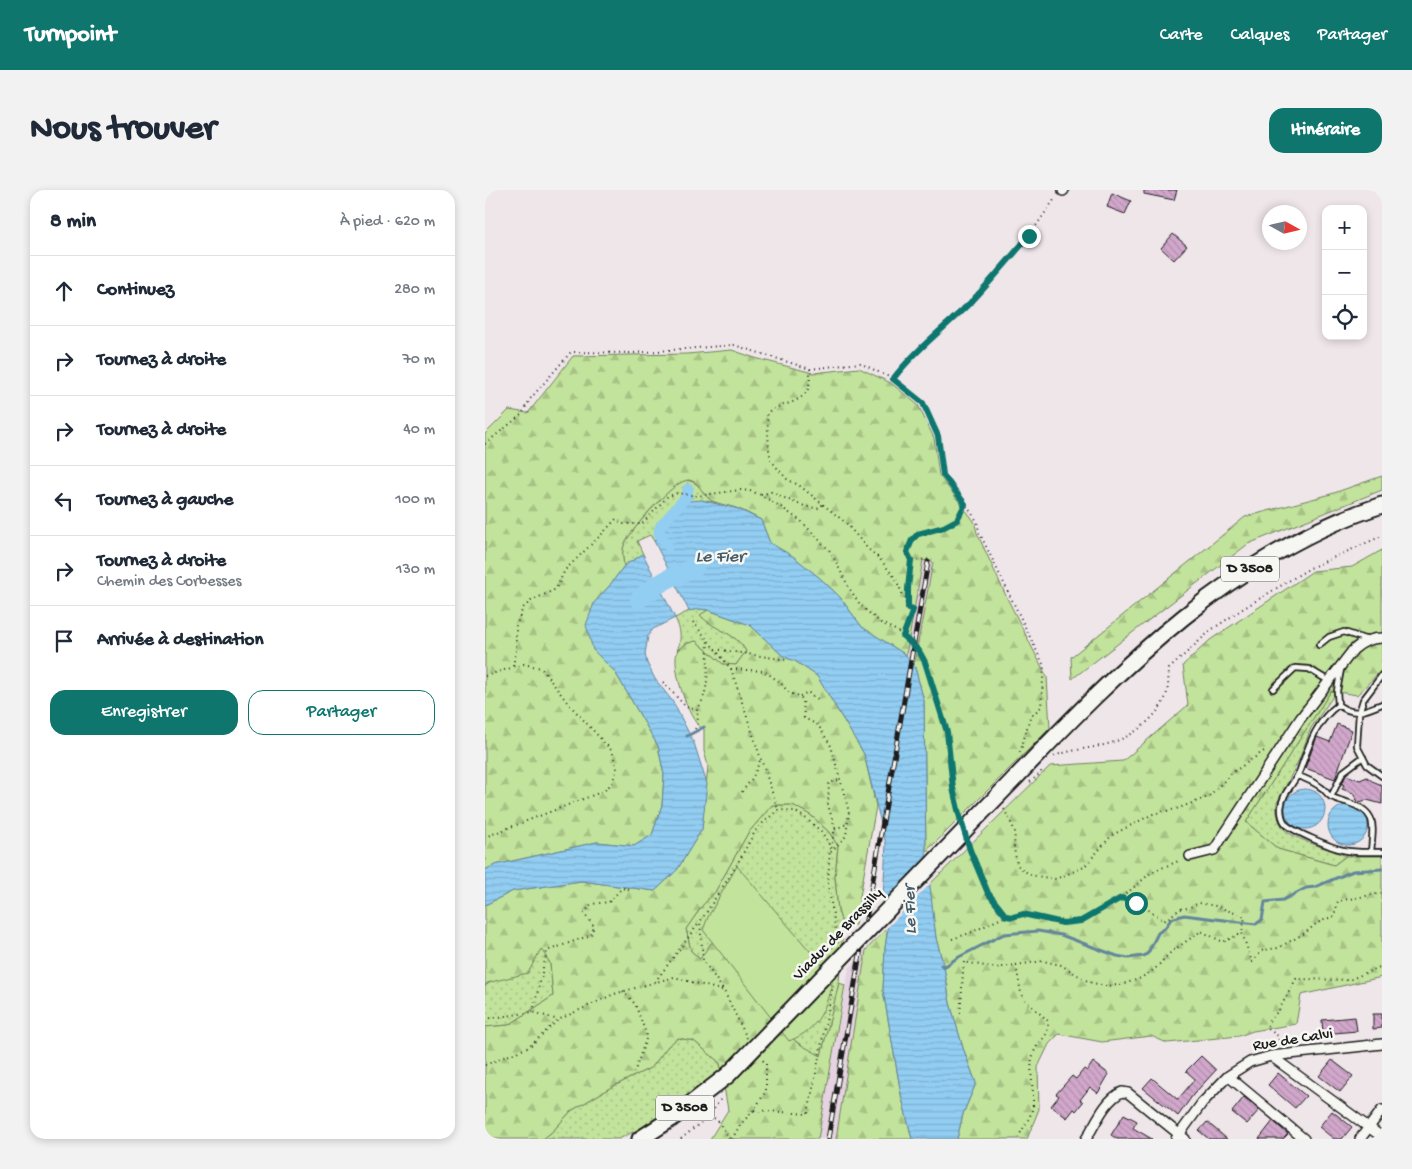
<!DOCTYPE html>
<html lang="fr">
<meta charset="utf-8">
<style>
:root{--surface:#fff;--page:#f2f2f3;--text:#1f2937;--muted:#747a83;--line:#e0e1e3;--accent:#0f766e}
body{margin:0;font-family:"Gochi Hand",sans-serif;background:var(--page);color:var(--text)}
.controls{position:absolute;right:15px;top:15px;display:grid;overflow:hidden;border-radius:10px;box-shadow:0 2px 8px #0003}
.controls button{width:45px;height:45px;display:grid;place-items:center;padding:0;border:0;border-bottom:1px solid var(--line);background:var(--surface);color:var(--text);font:25px sans-serif}
.compass{position:absolute;left:777px;top:15px;width:45px;height:45px;border-radius:50%;background:var(--surface);box-shadow:0 2px 8px #0003;rotate:98deg}
.stop{position:absolute;width:15px;height:15px;margin:-11px;border:4px solid #0f766e;border-radius:50%;background:#fff}
.stop.end{background:#0f766e;border-color:#fff;box-shadow:0 1px 5px #0008}
.list{margin:0;padding:0;list-style:none}
h2{display:flex;justify-content:space-between;align-items:center;height:65px;margin:0;padding:0 20px;font-size:21px}
h2 small{font-size:16px;font-weight:400;color:var(--muted)}
.list li{display:grid;grid-template-columns:32px 1fr auto;gap:15px;align-items:center;box-sizing:border-box;height:70px;padding:0 20px;border-top:1px solid var(--line)}
.list b{display:block;font-size:19px;white-space:nowrap}
.list p{margin:0;font-size:16px;white-space:nowrap;color:var(--muted)}
.list em{font-size:16px;font-style:normal;color:var(--muted)}
.actions{display:flex;gap:10px;padding:15px 20px}
.actions a{flex:1;padding:11px 0;border:1px solid var(--accent);border-radius:15px;text-align:center;font-size:18px;color:var(--accent)}
.actions .main{background:var(--accent);color:#fff}
.icon{flex:none;width:28px;height:28px;fill:none;stroke:currentColor;stroke-width:2;stroke-linecap:round;stroke-linejoin:round}
.map{position:relative;flex:none;width:897px;height:949px;overflow:hidden;border-radius:15px}
header{display:flex;align-items:center;gap:30px;box-sizing:border-box;height:70px;padding:0 25px;background:var(--accent);color:#fff}
header strong{font-size:24px}
nav{display:flex;gap:28px;margin-inline-start:auto;font-size:18px}
.intro{display:flex;align-items:center;justify-content:space-between;box-sizing:border-box;height:120px;padding:0 30px}
h1{margin:0;font-size:35px}
.button{padding:12px 22px;border-radius:15px;background:var(--accent);color:#fff;font-size:18px;font-weight:700}
main{display:flex;gap:30px;padding:0 30px}
aside{flex:1;background:var(--surface);border-radius:15px;box-shadow:0 2px 8px #0003}
.map>svg:first-child{display:block}
.built{fill:#e6d3e1}
.grass{fill:url(#grass-dots);stroke:#6f805c}
.forest{fill:url(#forest-firs);stroke:#6f805c}
.garden{fill:#c2e39b;stroke:#6f805c}
.water{fill:url(#water-rules);stroke:#63869c}
.pier{fill:#efe6ea}
.lines{fill:none;stroke-linecap:round;stroke-linejoin:round}
.stream{stroke:#63869c;stroke-width:3}
.canal{stroke:#92cdf2;stroke-width:11}
.river{stroke:#92cdf2;stroke-width:19}
.building{fill:url(#building-back-hatch);stroke:#1c1c1c}
.service-casing{stroke:#1c1c1c;stroke-width:8}
.minor-casing{stroke:#1c1c1c;stroke-width:12}
.trunk-casing{stroke:#1c1c1c;stroke-width:19}
.path{stroke:#1c1c1c;stroke-width:2;stroke-dasharray:1 4;stroke-linecap:butt}
.service{stroke:#f6f6f2;stroke-width:4.5}
.minor{stroke:#f6f6f2;stroke-width:9}
.trunk{stroke:#f6f6f2;stroke-width:15}
.rail-casing{stroke:#1c1c1c;stroke-width:5}
.rail{stroke:#f6f6f2;stroke-width:3;stroke-dasharray:9;stroke-linecap:butt}
.trunk-bridge-casing{stroke:#1c1c1c;stroke-width:19;stroke-linecap:butt}
.trunk-bridge{stroke:#f6f6f2;stroke-width:15}
.route{stroke:#0f766e;stroke-width:6}
.labels{text-anchor:middle;dominant-baseline:central;stroke-width:5;stroke-linejoin:round;paint-order:stroke}
.shield{fill:#f6f6f2;stroke:#5d5d5c;stroke-width:1}
.shield-label{font-size:15px;font-weight:bold;fill:#1c1c1c}
.street-label{font-size:16px;fill:#1c1c1c;stroke:#f6f6f2}
.water-label{font-size:18px;font-style:italic;fill:#455a67;stroke:#f6f6f2}
</style>
<header>
<strong>Turnpoint</strong>
<nav><a>Carte</a><a>Calques</a><a>Partager</a></nav>
</header>
<div class="intro"><h1>Nous trouver</h1><a class="button">Itinéraire</a></div>
<main>
<aside>
<h2>8 min<small>À pied · 620 m</small></h2>
<ul class="list">
<li><svg class="icon" aria-label="ahead" viewBox="0 0 24 24"><path d="M12 20V5M6 11l6-6 6 6"/></svg><div><b>Continuez</b></div><em>280 m</em></li>
<li><svg class="icon" aria-label="right" viewBox="0 0 24 24"><path d="M7 20v-9h11M14 6l5 5-5 5"/></svg><div><b>Tournez à droite</b></div><em>70 m</em></li>
<li><svg class="icon" aria-label="right" viewBox="0 0 24 24"><path d="M7 20v-9h11M14 6l5 5-5 5"/></svg><div><b>Tournez à droite</b></div><em>40 m</em></li>
<li><svg class="icon" aria-label="left" viewBox="0 0 24 24"><path d="M17 20v-9H6M10 6l-5 5 5 5"/></svg><div><b>Tournez à gauche</b></div><em>100 m</em></li>
<li><svg class="icon" aria-label="right" viewBox="0 0 24 24"><path d="M7 20v-9h11M14 6l5 5-5 5"/></svg><div><b>Tournez à droite</b><p>Chemin des Corbesses</p></div><em>130 m</em></li>
<li><svg class="icon" aria-label="arrive" viewBox="0 0 24 24"><path d="M6 21V4h12l-3 4 3 4H6"/></svg><div><b>Arrivée à destination</b></div></li>
</ul>
<div class="actions"><a class="main">Enregistrer</a><a>Partager</a></div>
</aside>
<div class="map">
<svg width="897" height="949" viewBox="0 0 897 949">
<defs>
<pattern id="grass-dots" width="8" height="8" patternUnits="userSpaceOnUse" patternTransform="scale(1.25)"><rect width="8" height="8" fill="#c2e39b"/><path d="M2 2h.1M6 6h.1" fill="none" stroke="#a6c285" stroke-width="1.8" stroke-linecap="round"/></pattern>
<pattern id="forest-firs" width="22" height="20" patternUnits="userSpaceOnUse" patternTransform="scale(1.25)"><rect width="22" height="20" fill="#c2e39b"/><path d="M5 1l3.5 6h-7zM16 11l3.5 6h-7z" fill="#a6c285"/></pattern>
<pattern id="water-rules" width="6" height="5" patternUnits="userSpaceOnUse" patternTransform="scale(1.25)"><rect width="6" height="5" fill="#92cdf2"/><path d="M0 2.5h6" fill="none" stroke="#7dafcf"/></pattern>
<pattern id="building-back-hatch" width="6" height="6" patternUnits="userSpaceOnUse" patternTransform="scale(1.25)"><rect width="6" height="6" fill="#d1a7cb"/><path d="M-1 5l2 2M0 0l6 6M5-1l2 2" fill="none" stroke="#b38fae"/></pattern>
</defs>
<rect width="100%" height="100%" fill="#efe6ea"/>
<filter id="ink" filterUnits="userSpaceOnUse"><feTurbulence type="fractalNoise" baseFrequency=".02" numOctaves="2"/><feDisplacementMap in="SourceGraphic" scale="10" xChannelSelector="R" yChannelSelector="G"/><feConvolveMatrix kernelMatrix="1 2 1 2 8 2 1 2 1" color-interpolation-filters="sRGB"/></filter>
<g filter="url(#ink)">
<path class="built" d="M438,370L448,372L429,474L421,465Z
M381,760L351,949H333L364,778Z"/>
<path class="grass" d="M202,290C218,294 218,306 233,313L216,310L181,336L169,351L165,345L152,351L158,364L139,376C138,368 136,361 140,353C146,340 183,299 195,292C197,291 200,291 202,290Z
M214,419L223,420L216,425C228,440 251,442 261,461L251,475L238,474L211,451L199,454L192,461C197,448 196,440 190,428L204,421Z
M846,501H849V505L826,538L813,572L792,613C791,622 793,632 799,639C808,649 847,660 861,666L849,675L793,659L761,632Z
M286,615H308L327,626L344,642L353,656L350,687L353,720L358,737L354,793L336,867L311,852L285,816L215,769L206,761L201,739L217,716L230,702L263,643Z
M57,759L65,773L68,806L24,835L0,837V796Z
M193,848L209,851L235,873L236,881L184,924L134,949H58L68,941L86,921L123,899L167,877L183,856Z"/>
<path class="forest" d="M247,160L270,168L328,183L374,178L406,193L433,215L449,248L454,285L489,331L492,343L522,408L562,487L565,538L441,662L439,511L429,474L448,372L438,370L421,465L377,437L354,406L336,389L309,367L285,353L276,330C268,326 260,321 251,318C243,315 230,314 223,308C215,301 215,292 204,290C189,289 146,340 140,353C136,361 138,368 139,376L125,395L109,413L108,460L130,482L173,556L179,585L177,615L167,645L149,656L112,652L10,675L0,680V244L24,220L43,223L88,166L202,164Z
M897,286V300L763,354L587,489L586,467L760,327L846,304Z
M897,360V479L872,505L846,501L761,632L793,659L849,675L861,666H897V787L816,805L811,834L768,841L754,846L682,853L666,846L617,852L574,844L564,854L553,877L554,919L542,949H472L478,924L491,893L478,858L465,813L459,777L451,748L444,695L565,576L638,571L703,515L698,475L725,450L828,381L867,377Z
M223,420L265,435L299,467L310,471L332,486L379,564L391,616L370,735L358,737L353,720L350,687L353,656L344,642L327,626L308,615H287L263,643L230,702L217,716L201,739L206,761L215,769L226,753L240,752L311,852L336,866L354,793L360,795L333,949H225L243,920L235,873L209,851L193,848L183,856L167,877L123,899L86,921L68,941L58,949H0V837L24,835L68,806L65,773L56,759L43,783L2,793L0,796V715L28,701L96,691L170,701L192,680L217,639L223,576L219,561V539C217,538 214,537 213,535C202,524 185,473 193,460C198,454 204,453 211,451L238,474L251,475L261,461C251,442 228,440 215,425Z
M403,737L400,758L398,800L416,904L427,949H351L381,760Z"/>
<path class="garden" d="M252,676L348,788C341,818 335,839 304,851L218,740L223,727Z"/>
<path class="water" d="M216,310L253,319L276,330L285,353L309,367L336,389L354,406L377,437L421,465L429,474L439,511L441,662L451,748L459,777L465,813L478,858L491,893L478,924L472,949H427L416,904L398,800L400,758L403,737L398,707L401,654L379,564L332,486L310,471L299,467L265,435L223,420L214,419L204,421L169,351L204,311Z
M158,364L190,428L168,439L163,446L160,464L162,473L170,489L188,512L209,553L222,594L217,639L192,680L170,701L96,691L28,701L0,715V680L10,675L112,652L149,656L167,645L177,615L179,585L173,556L130,482L108,460L101,435L109,413L125,395L139,376Z
M800 619a20 20 0 1 1 40 0a20 20 0 1 1-40 0Z
M843 635a20 20 0 1 1 40 0a20 20 0 1 1-40 0Z"/>
<path class="pier" d="M444,666L447,692L400,740L397,715Z"/>
<g class="lines">
<path class="stream" d="M202,546L219,537
M456,775L459,777L472,768L519,744L553,741L576,745L632,766L643,768L659,766L663,763L673,743L680,738L686,729L699,725L771,734L777,730L780,712L798,710L821,698L830,697L868,681L897,679"/>
<path class="canal" d="M183,356L174,344L175,337L202,306L203,299"/>
<path class="river" d="M154,409C168,396 191,383 210,378"/>
</g>
<path class="building" d="M659,0H692L689,10L659,4Z
M627,3L646,11L640,24L622,17Z
M688,44L702,56L689,70L676,58Z
M852,534L867,540L850,589L820,578L832,547L845,552Z
M861,585L875,590L882,587L887,591L897,595V614L882,610L874,612L871,609L868,603L857,599L859,595L857,594Z
M888,824H897V838L888,839Z
M870,827L872,841L838,844L837,830Z
M716,866L731,880L708,905L693,926L658,898L667,888L692,909L694,908L710,889L701,881Z
M847,870L868,886L855,902L834,886Z
M608,872L624,884L613,903L605,897L595,910L598,912L591,921L589,919L582,928L566,916L574,906L571,904L587,886L591,889L599,879L602,881Z
M793,883L821,906L810,918L783,895Z
M759,907L774,920L762,934L747,922Z
M847,921L867,937L857,949H849L834,937Z
M639,924L652,931L648,938L667,949H632L626,945Z
M788,931L803,944L798,949H774Z
M722,932L742,949H724L714,941Z"/>
<g class="lines">
<g class="service-casing">
<path id="service" d="M834,455L844,447L859,442L882,450
M856,479L852,501L853,515C871,527 878,521 897,514
M897,485L878,510L874,523L872,556L882,575L897,586
M788,499L810,478L824,479L844,491
M853,515C831,531 824,555 815,580C810,593 797,603 796,618C796,622 797,629 800,633C804,640 848,658 858,660C871,663 884,662 897,662
M813,586C822,589 829,592 837,598C840,600 842,604 845,606C850,609 858,611 864,613C893,622 888,636 886,662
M846,607L858,582L878,567"/>
</g>
<g class="minor-casing">
<path id="minor" d="M578,1L579,0
M705,666L729,660L815,529L868,460C877,452 885,448 897,448
M786,866L897,947
M743,886L819,949
M601,949C611,933 620,910 637,902L643,903L700,949
M691,949L717,913L743,886L765,872L786,866L897,854
M875,949L897,920"/>
</g>
<g class="trunk-casing">
<path id="trunk" d="M532,586C636,477 750,362 897,315
M155,949L186,929L243,885"/>
</g>
<path class="path" d="M325,179C325,185 325,194 323,199C314,217 288,213 282,224L284,260L286,270L293,279L302,289L315,296L361,333L383,359L394,368L411,389L423,418L428,420L418,446
M408,189L424,170L503,93L544,46L571,7
M0,254L36,225L46,208L86,162L148,163L249,155L325,179L375,173L408,189L438,213L453,246L458,285L470,299L492,331L494,342L559,476L556,517L545,527L536,560L533,565
M276,305L286,302C302,308 316,318 334,318L338,314
M427,371L441,369L447,370
M423,414C422,397 430,378 422,363L427,350L433,344L459,337L472,330L480,314
M208,432L246,479L293,620
M230,459L302,470
M28,476L31,460V436L38,418L46,411L71,399L80,380L118,343L131,329L138,334H157L182,307L192,303L212,306L255,300L265,301L276,305L296,317L317,332L346,362L364,398L376,416L396,433L412,441L424,450L434,461L440,472L462,542L467,598L474,627
M246,479L279,481L295,492L304,503L315,506L318,511L319,528L333,535L346,556L364,622L361,646L345,663
M0,486L39,474L56,478L82,512L127,561L132,579L127,593L119,601L0,647
M178,492L201,517L212,520C226,501 222,473 223,450
M315,506L323,502L328,507L335,510
M210,539L213,533L212,520
M569,566C590,558 613,559 634,550C652,543 674,525 681,506C684,497 683,488 684,479L726,440L759,418L825,378L897,346
M545,592L556,583V580
M257,602L268,587L276,568
M519,619L530,641L529,658L532,675L545,685L571,689L599,677L627,645L668,624L691,619L723,607L747,583L779,561L781,562
M350,639L362,634
M484,655L503,703L521,726L528,727L538,725L578,733L596,731L636,708L667,682L696,670
M346,658L350,638L343,615L344,593L354,590
M636,708C653,713 666,720 679,731L695,719L703,718L714,713L731,716L760,727L757,743
M467,749L485,743L521,726
M531,775L558,771L576,775L604,792L620,796L635,795L654,789L670,779L686,762L716,741L738,752L757,743L767,772L778,760L793,758L820,743L832,733L849,726L853,711L897,703
M170,792L215,732
M138,801L150,814L162,846L148,886
M48,822L62,761L106,745L109,736L99,724L106,714L124,712L137,698L146,700
M475,823C477,806 477,790 479,772L511,778L531,775L536,803L541,811L563,831C564,850 555,847 549,862C543,878 549,896 548,913C548,927 537,937 533,949
M0,829L48,822L73,830
M262,848L239,801L218,770L215,732L250,678L272,638L293,620L309,621L319,627L337,642L345,656L343,695L353,753
M795,855L793,846L782,838L784,831L794,820L811,789L864,790L897,776
M0,875L44,857L73,830L129,804L189,787L239,801
M269,920L323,924L348,795
M225,925L233,931L245,949
M196,949L225,925L237,907
M247,949L255,935L269,920L281,901V874L276,868"/>
<use href="#service" class="service"/>
<use href="#minor" class="minor"/>
<use href="#trunk" class="trunk"/>
<g class="rail-casing">
<path id="rail" d="M343,949L443,372"/>
</g>
<use href="#rail" class="rail"/>
<g class="trunk-bridge-casing">
<path id="trunk-bridge" d="M243,885L532,586"/>
</g>
<use href="#trunk-bridge" class="trunk-bridge"/>
</g>
</g>
<g class="lines" filter="url(#ink)">
<path class="route" d="M544,46C526,67 507,90 488,110C461,137 431,159 408,189L438,213L453,246L458,285L480,314L472,330L459,337L433,344L427,350L422,362L426,370L423,398V418L428,420L418,446L434,461L440,472L462,542L468,598L474,624L485,660L503,703L521,726L528,727L538,724L578,733L596,731L636,708L651,713"/>
</g>
<g class="labels">
<g class="shield">
<rect x="736" y="366.5" width="58" height="25" rx="4"/>
<rect x="171" y="905.5" width="58" height="25" rx="4"/>
</g>
<g class="shield-label">
<text x="765" y="379">D 3508</text>
<text x="200" y="918">D 3508</text>
</g>
<g class="street-label">
<text transform="translate(354 745) rotate(-46)">Viaduc de Brassilly</text>
<text transform="translate(808 851) rotate(-9)">Rue de Calvi</text>
</g>
<g class="water-label">
<text x="235" y="367">Le Fier</text>
<text transform="translate(426 720) rotate(-92)">Le Fier</text>
</g>
</g>
</svg>
<div class="controls">
<button>+</button>
<button>−</button>
<button><svg class="icon" aria-label="locate" viewBox="0 0 24 24"><circle cx="12" cy="12" r="6"/><path d="M12 2v4M12 18v4M2 12h4M18 12h4"/></svg></button>
</div>
<svg class="compass" viewBox="-18 -18 36 36"><path d="M0-13l5 13h-10z" fill="#e53935"/><path d="M0 13l5-13h-10z" fill="#747a83"/></svg>
<div class="stop" style="left:651px;top:713px"></div>
<div class="stop end" style="left:544px;top:46px"></div>
</div>
</main>
